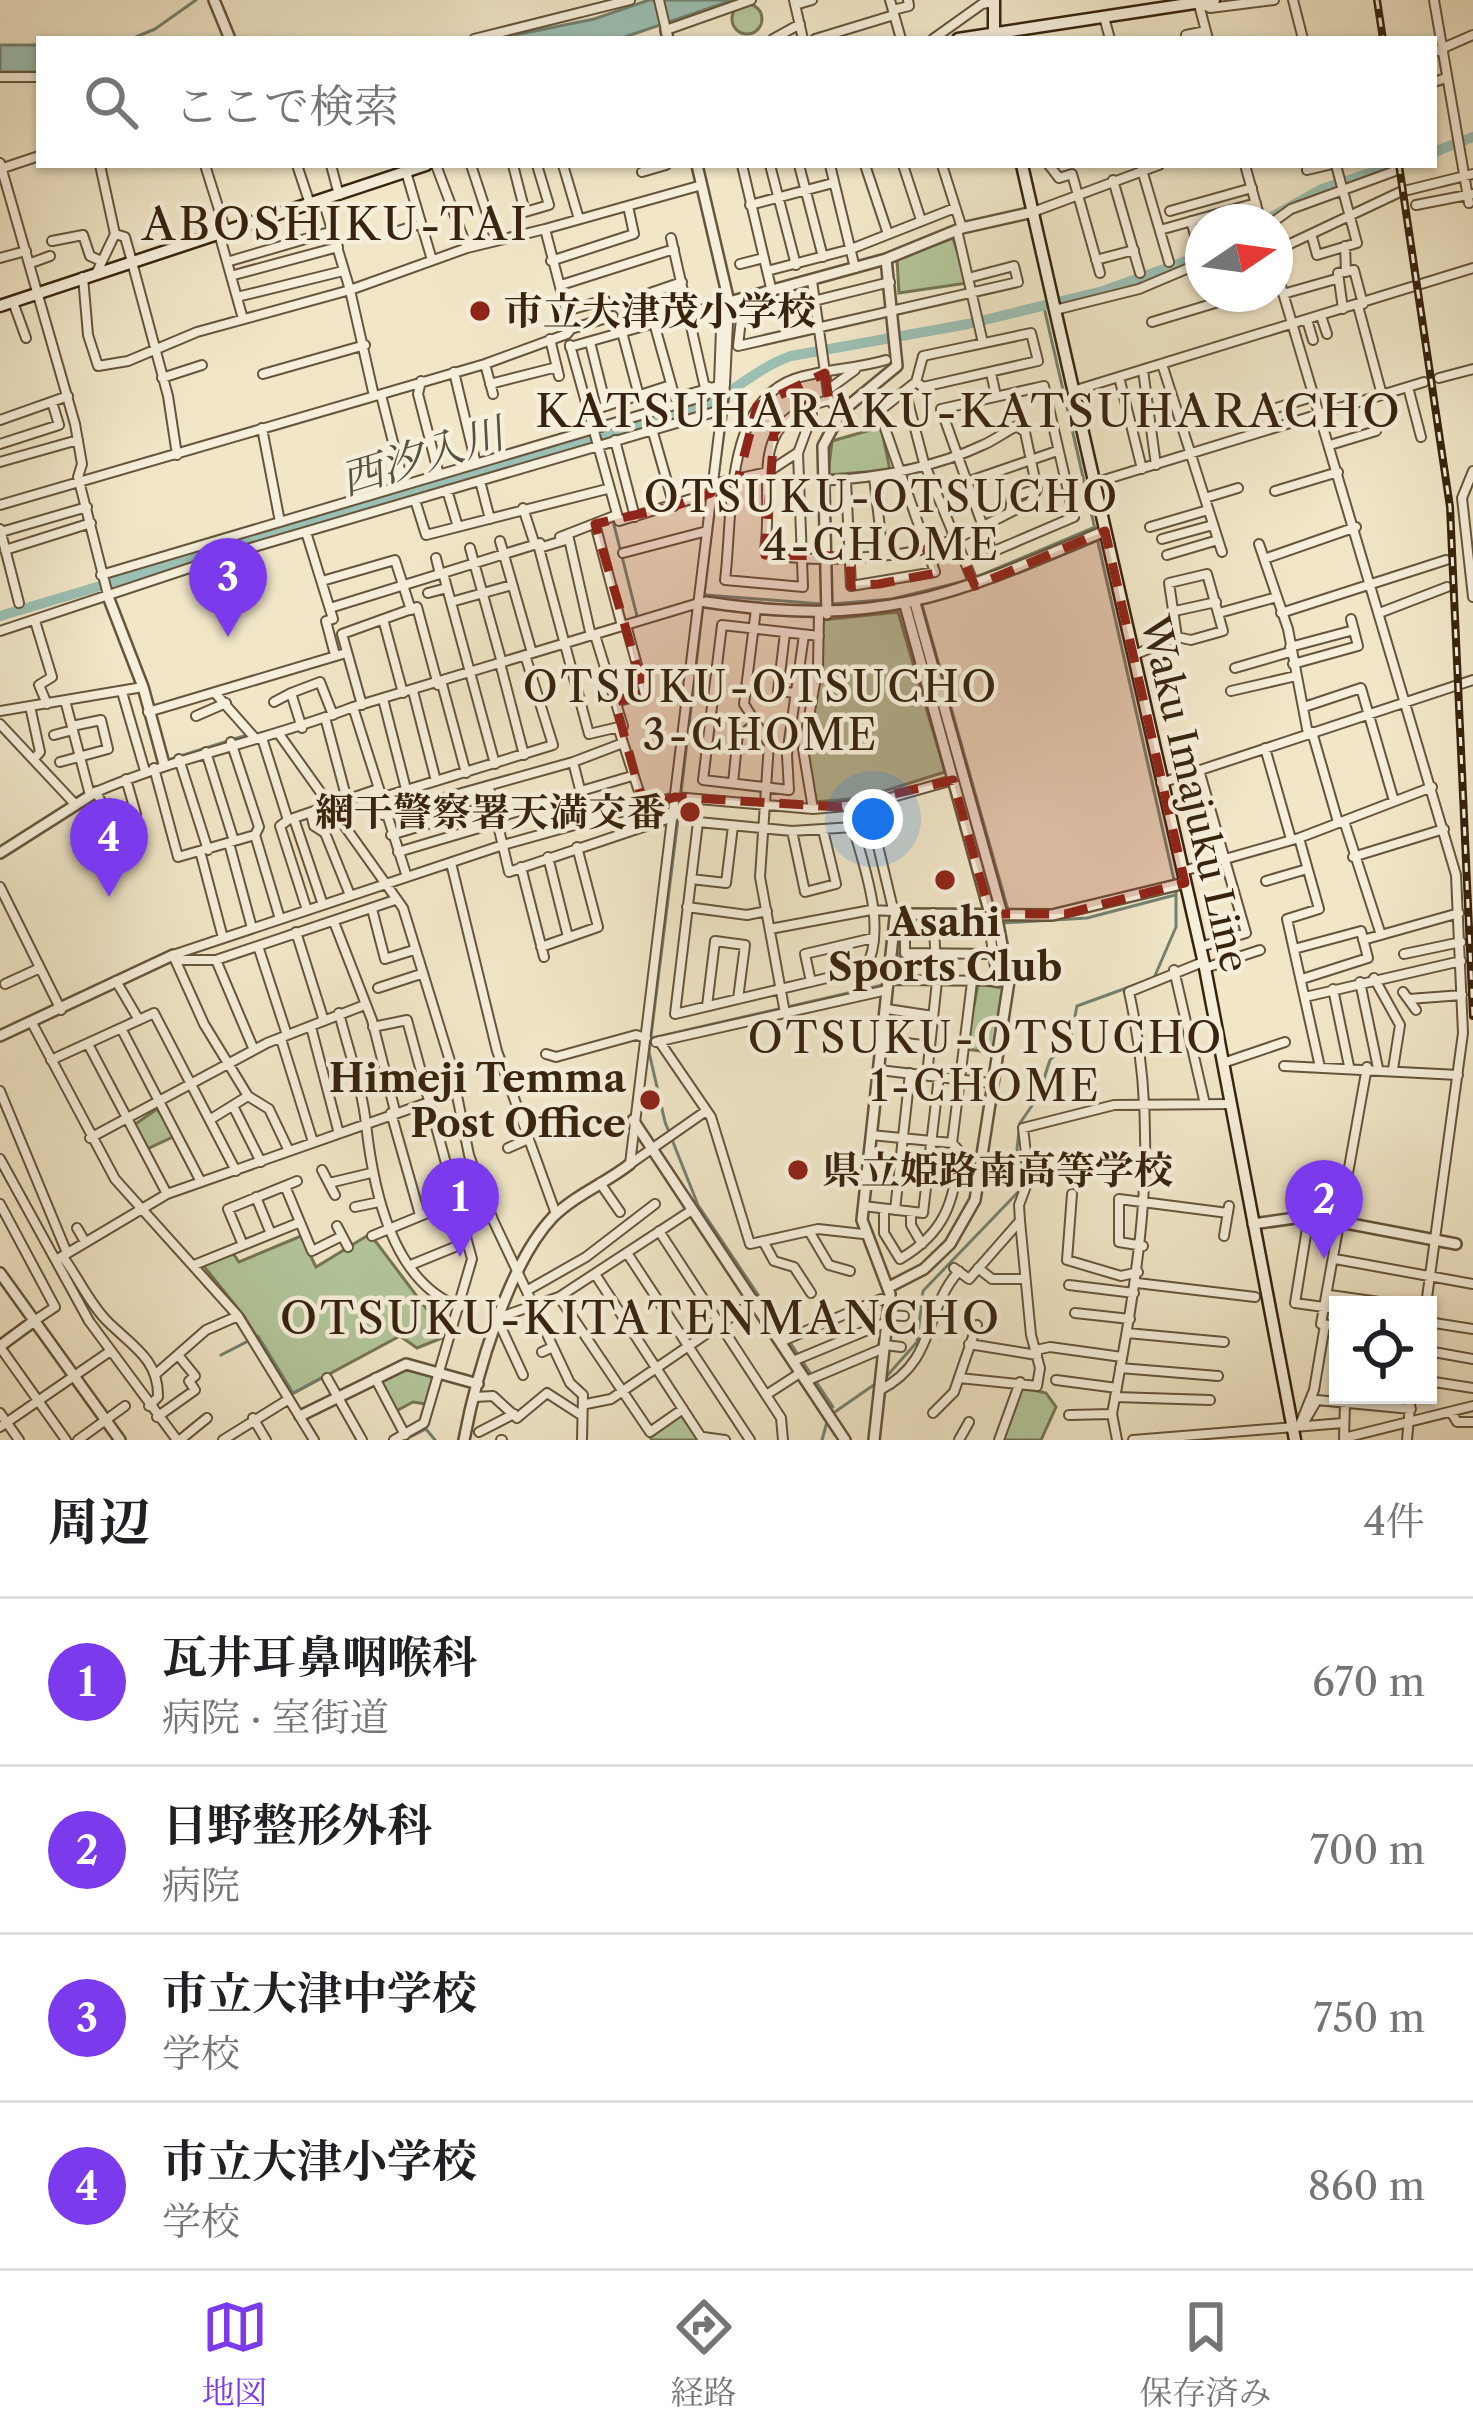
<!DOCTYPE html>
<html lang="ja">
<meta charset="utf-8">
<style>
:root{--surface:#fff;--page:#f2f2f2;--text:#202124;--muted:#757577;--line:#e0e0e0;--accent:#7c3aed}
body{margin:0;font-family:"Libre Caslon Text","Noto Serif JP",serif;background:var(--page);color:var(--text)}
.controls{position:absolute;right:36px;bottom:36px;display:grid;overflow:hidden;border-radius:0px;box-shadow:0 3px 9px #0004}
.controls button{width:108px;height:108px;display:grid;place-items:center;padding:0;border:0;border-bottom:3px solid var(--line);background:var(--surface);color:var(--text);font:60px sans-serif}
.compass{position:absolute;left:1185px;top:204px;width:108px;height:108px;border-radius:50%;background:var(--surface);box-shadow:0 3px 9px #0004;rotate:77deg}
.you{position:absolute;left:873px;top:819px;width:42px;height:42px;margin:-30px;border:9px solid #fff;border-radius:50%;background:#1a73e8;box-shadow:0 0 0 18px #1a73e833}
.badge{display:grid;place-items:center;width:78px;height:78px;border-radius:50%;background:var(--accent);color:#fff;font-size:39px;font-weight:700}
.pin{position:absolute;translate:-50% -99px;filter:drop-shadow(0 3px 6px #0008)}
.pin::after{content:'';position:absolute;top:63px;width:42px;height:36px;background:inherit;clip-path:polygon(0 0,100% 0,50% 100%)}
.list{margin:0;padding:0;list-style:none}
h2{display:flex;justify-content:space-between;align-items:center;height:156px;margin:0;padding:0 48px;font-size:51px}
h2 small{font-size:39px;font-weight:400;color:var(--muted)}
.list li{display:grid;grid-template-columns:78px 1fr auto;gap:36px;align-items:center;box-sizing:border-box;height:168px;padding:0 48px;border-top:3px solid var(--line)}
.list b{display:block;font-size:45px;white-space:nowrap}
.list p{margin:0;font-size:39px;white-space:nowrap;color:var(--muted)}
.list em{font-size:39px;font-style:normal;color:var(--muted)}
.icon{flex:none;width:66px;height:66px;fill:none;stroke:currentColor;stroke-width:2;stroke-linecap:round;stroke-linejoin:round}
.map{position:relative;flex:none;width:1473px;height:1440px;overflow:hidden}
.search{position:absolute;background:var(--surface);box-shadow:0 3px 9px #0004;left:36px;right:36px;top:36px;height:132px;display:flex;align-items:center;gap:30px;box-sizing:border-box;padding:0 42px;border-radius:0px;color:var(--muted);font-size:45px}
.sheet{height:828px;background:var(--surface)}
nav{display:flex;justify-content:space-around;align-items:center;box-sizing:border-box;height:168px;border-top:3px solid var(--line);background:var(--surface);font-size:33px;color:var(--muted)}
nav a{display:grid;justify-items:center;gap:6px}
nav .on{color:var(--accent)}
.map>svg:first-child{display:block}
.green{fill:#b3c79b;stroke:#767654;stroke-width:3}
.water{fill:#9bc0b3;stroke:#738271;stroke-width:3}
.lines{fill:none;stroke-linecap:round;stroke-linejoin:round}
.stream{stroke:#738271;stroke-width:3}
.river{stroke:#9bc0b3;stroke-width:10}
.minor-casing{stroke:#66553c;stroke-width:12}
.tertiary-casing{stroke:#66553c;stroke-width:14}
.secondary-casing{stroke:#38240e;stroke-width:15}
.minor{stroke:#f6efdb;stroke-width:8}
.tertiary{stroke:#f6efdb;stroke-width:9}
.secondary{stroke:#f6efdb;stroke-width:10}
.rail-casing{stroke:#38240e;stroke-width:8}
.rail{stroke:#f6efdb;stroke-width:3;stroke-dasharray:9;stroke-linecap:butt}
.marked{fill:#8f2418;fill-opacity:0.2;stroke:#8f2418;stroke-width:9;stroke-dasharray:24 15;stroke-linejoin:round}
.poi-dot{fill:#8f2418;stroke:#f6efdb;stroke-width:4.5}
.labels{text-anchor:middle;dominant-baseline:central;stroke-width:9;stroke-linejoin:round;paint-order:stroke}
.poi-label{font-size:39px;font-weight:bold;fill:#38240e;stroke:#f6efdb;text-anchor:start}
.street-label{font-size:39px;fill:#38240e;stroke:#f6efdb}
.water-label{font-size:42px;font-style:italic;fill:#565340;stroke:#f6efdb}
.neighbourhood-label{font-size:42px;letter-spacing:3px;fill:#38240e;stroke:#f6efdb}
.quarter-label{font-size:45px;letter-spacing:3px;fill:#38240e;stroke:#f6efdb}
</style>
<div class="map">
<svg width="1473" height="1440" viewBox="0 0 1473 1440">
<rect width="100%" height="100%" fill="#f1e7c8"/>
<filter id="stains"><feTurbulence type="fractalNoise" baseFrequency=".00167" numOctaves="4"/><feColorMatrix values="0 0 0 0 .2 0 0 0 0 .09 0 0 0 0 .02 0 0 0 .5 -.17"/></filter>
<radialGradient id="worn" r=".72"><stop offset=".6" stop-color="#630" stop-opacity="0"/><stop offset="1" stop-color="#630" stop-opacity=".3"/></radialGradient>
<path class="green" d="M732 19a15 15 0 1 1 30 0a15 15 0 1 1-30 0Z
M953,238L967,283L899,293L897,259Z
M881,427L890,470L828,475L832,441Z
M898,612L945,772L862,798L815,802L807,753L822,620Z
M978,984L1003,988L994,1053L966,1049Z
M157,1109L175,1136L147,1149L134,1125Z
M370,1234L447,1336L417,1348L400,1336L292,1394L244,1316L202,1264L232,1252L239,1262L301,1236L316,1267Z
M412,1366L434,1374L426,1404L413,1402L396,1411L378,1379Z
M1020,1387L1046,1393L1056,1407L1041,1440H999Z
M681,1415L699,1440H652L649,1436Z"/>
<path class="water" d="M649,0H733L619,39H495L594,19Z
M0,45H39V72H0Z"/>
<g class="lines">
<path class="stream" d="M131,39L155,29L196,0
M1043,303L1095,529
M718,477L729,396
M613,521L637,616L632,620
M1097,538L1174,880
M979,576L1093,528
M919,594L1008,910
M706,595L822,604
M704,596L717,487
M832,604L892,599L965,581
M171,759L247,735
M149,767L156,764
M681,793L703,606
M78,797L88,792
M680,803L649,1052L665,1122L698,1205L833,1407
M1002,923L1087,918L1175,895
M897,978L903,923
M652,1038L883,985
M1025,1173L1017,1149L1020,1123L1038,1097L1050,1060L1070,1041L1077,1006L1154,978L1176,927V890
M221,1355L258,1336L293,1393L323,1377
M886,1377L917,1342L923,1291L1022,1188
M832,1414L878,1382
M351,1428L357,1440
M404,1440L426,1429L435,1440
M822,1440L827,1422"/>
<path class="river" d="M1434,152L1473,137
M1262,222L1322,189L1394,165
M0,616L697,408C732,395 756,368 791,356L968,324L1103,291L1203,255"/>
<g class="minor-casing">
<path id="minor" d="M659,0L666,30L751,0
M794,0L803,39
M890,0L901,39
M1293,0L1303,39
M1434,0L1469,203
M1198,1L1208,39
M1200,3L1210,8L1274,0
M795,5L812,0
M893,10L909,6L908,0
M1104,17L1110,39
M1186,35L1206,31
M474,39L630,0
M773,39L800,24
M815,39L894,15
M933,39L982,4L994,2
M1434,52L1473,35
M0,77H39
M1434,82L1446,78
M0,163L75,424L82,464L78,477L109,599
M205,165L226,232
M297,165L310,204
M331,165L339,195
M404,165L432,260
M436,165L467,248
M471,165L496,241
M513,165L525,212L549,205L537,165
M563,165L579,219
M742,165L772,292
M770,165L796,265
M799,165L823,257
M830,165L855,268
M865,165L888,234
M903,165L921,220
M942,165L962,228
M1049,165L1059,178L1072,174L1100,273
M1245,165L1261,222
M3,168L39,156
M1142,170L1169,262
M1307,170L1328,165
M642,172L666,165
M1113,180L1140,273
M750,205L833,183
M1416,205L1473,194
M1170,211L1252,188
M1033,212L1159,165
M1191,221L1199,249
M1245,222L1258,213
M1273,222L1291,209L1395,171
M545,229L702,185
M957,230L983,343
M1160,230L1256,203
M392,233L420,224
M115,234L125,237L129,251L168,396L177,455
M220,237L243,319
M1312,237L1317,255L1357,243L1336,165
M671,238L705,388
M52,241L83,235L90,256L99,260
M1345,246L1346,272
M1275,251L1400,192L1473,174
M0,258L26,251
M1096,260L1134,250
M230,261L333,231
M551,261L634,234L628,206
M31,263L50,256
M740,264L764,258
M1275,266L1456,875L1463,1033L1426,1305
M767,271L851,249L955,208
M96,274L115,234L100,165
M234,275L338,247
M83,277L88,335L98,366L128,361L197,332L350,290L323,200
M812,281L829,400
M890,282L741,319L738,346L1018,282L1014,266L968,278
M561,285L674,249
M650,293L682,282
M1283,294L1336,279
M241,296L343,271
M13,302L26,338
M1358,306L1382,395
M1343,309L1338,273L1354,270L1363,304
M1055,310L1139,289L1203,262
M566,311L605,300
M1321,316L1327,334
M1307,320L1313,340
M1152,322L1245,294
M654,323L675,398L725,384
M571,329L613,316
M622,332L639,396
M550,339L559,376
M590,342L606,406
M570,345L619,521L711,493
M570,347L729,302L725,384L630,1164
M485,364L493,394
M1162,364L1222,552
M1143,370L1156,465
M454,372L476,464
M991,373L996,396
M263,374L365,345
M1119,377L1142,469
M162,378L202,365
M1439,378L1473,369
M421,381L418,394L439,475
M490,384L557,367
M719,384L722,302
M1044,386L1074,517L992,552L941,409Z
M1408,387L1421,437
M829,389L855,370
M1073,391L1473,268
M906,394L924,463L974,584
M381,395L404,485
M809,405L812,415L798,453L803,587L725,580C733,519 723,405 794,379C823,369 856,369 886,360
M587,412L671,385
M1260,413L1315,396
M0,420L68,396
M262,428L280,522
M652,429L674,506
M615,440L635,517
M0,444L59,425L52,402
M1330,445L1376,431
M0,462L78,440
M1473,471L1462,498L1473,597
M874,477L883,554
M846,480L851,586L935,572L879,411L916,382L923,356L1031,333L1038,361L923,387L916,382
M480,481L490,519
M821,481C875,478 934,468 983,445C995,440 1006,431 1017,426L1025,432L1037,489L1030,503C997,518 960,540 925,549C897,557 788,566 765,550C775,482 743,422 829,400L841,412
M964,483L1057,451
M1094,483L1424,382
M712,484L768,472L797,453
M447,490L458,527
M1275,491L1338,472
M1205,498L1238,488
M415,500L426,535L607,489
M0,505L485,364L567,334L571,329L545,229L467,248L350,290L374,396
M523,508L535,545
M1010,512L1012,497L1037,489
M595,524L622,626
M1150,527L1208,510
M0,529L19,603
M1,532L87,507
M306,532L333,619L326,621L335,655
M560,537L614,516
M1162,539L1213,525
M500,541L532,653
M1259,544L1288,629L1308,734
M470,548L502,663
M5,550L91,523
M623,553L707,531
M1167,555L1218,540
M436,558L440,574
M1264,559L1356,527
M443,573L495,764
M1207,574L1223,631L1191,640L1177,637L1169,583Z
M101,575L705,396L709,387
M322,581L395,560L411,610
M428,593L447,588
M451,602L512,585
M330,608L540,543
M756,609L744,704L769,744L760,877L785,1013
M1175,611L1216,602
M1382,612L1447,587
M1219,613L1277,597
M1281,613L1446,560
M383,619L403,693
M35,621L52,677L39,685L47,704
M0,631L247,549L721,410
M785,633L778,691L795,693
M804,635L787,755L789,790L703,780L722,625L819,636
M591,636L569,539L539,548L589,734L623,726L595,635
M1290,647L1354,630
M1134,655L1177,637
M500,663L524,755
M1293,664L1358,646L1351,619
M1235,668L1290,652
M442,684L466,773
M413,691L436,781
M1231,691L1296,676
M122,692L145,771
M215,693L254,737
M383,699L406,789
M274,702L291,693
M615,702L645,694L626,625
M66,704L90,795
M362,705L342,634L417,607L438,685
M30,706L40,752L34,759
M353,707L407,877
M1304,707L1361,688L1394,801
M0,711L143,687
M148,712L346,653
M196,716L226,703
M326,721L346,796
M0,724L74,803
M618,727L644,807
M302,728L291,693L320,682L333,715
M1312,732L1338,822
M279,734L403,908L450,1061L469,1155L493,1220L570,1383L583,1395L582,1440
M54,735L73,730
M262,738L288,820L280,826L307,910
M231,742L259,827L255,835L280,919
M1265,748L1291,839
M206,752L234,841
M179,759L208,850
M60,762L108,749L101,720L72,726
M154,768L178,857L255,835
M1199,770L1246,933L1200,947
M126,779L136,814
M733,783L739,724L749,716
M1161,783L1473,680
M489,787L509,872L673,817
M581,791L632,776
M377,799L553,745L525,655
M868,804L894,913
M813,809L803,749L818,667L819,614
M311,814L314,826L325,833L350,895
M108,815L96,792C182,755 269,740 353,707L702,602
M383,815L573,762L623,743
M495,818L581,793L573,762
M294,819L323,905
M288,820L375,790
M1344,821L1381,935
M698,822L792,831L853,827C864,866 888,931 865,969L675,1014Z
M792,831L805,892L836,884L823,830
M391,835L491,805
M1299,838L1319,909L1287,919L1320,1067
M229,843L252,928
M200,851L223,938
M398,852L496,823
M548,857L568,937
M1353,857L1444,829
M451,863L497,1051L556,1214
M521,867L544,957
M1183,871L1299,838L1432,787
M691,879L726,883L733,826
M1266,881L1307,869
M0,887L61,1010
M687,907L747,915L767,911
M372,909L385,959L414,950
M334,922L372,1020L395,1111
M989,924L997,982
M988,926L905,925V953L993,954
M770,929L871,910L893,911
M296,932L324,1021
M1363,940L1459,913
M258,946L287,1035
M541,947L598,927L577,847
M1294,949L1361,931L1368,958L1302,979
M1404,954L1461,942
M176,960H216L395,900
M216,960L254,1050
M1205,968L1260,950
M1174,970L1205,1104
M1374,978L1400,1025L1393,1069
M890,980L1009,981
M116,981L139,1020
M811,982L805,954L873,938
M1360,982L1378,1068
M5,984L40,968
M378,988L421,974
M1333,989L1349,1066
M1403,992L1416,1010
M1305,997L1461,961
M1409,999L1462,995
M707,1006L715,941L745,945L738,999
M887,1009L933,1016
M339,1013C348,1049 362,1087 366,1124C373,1187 391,1282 460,1307
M32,1023L115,1179L238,1316L314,1440
M311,1027L338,1130
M373,1027L407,1020L472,1259L424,1423L394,1440
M122,1030L201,1182
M281,1039L313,1142
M883,1040L930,1046
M659,1041L711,1117L750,1244L818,1229L863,1234
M656,1042L887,990
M88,1044L167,1194
M546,1054L556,1057L636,1035L646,1038
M51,1060L154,1013L236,1171
M1223,1063L1285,1042
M1284,1066L1458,1075
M879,1070L990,1083
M927,1075L937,981L933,913
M0,1091L67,1253
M234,1108L261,1162
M391,1113L420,1215
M211,1119L248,1096
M871,1135L952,1143L960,1152C954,1202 945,1233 900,1259L884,1233V1209
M90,1138L267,1043L362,1006
M952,1143L972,982
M508,1148L526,1140
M289,1151L269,1109L248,1096L204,1024L173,955L503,845L675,797L813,809L868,804L953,780
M0,1159L89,1321L177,1440
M630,1164L706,1111
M322,1170L335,1195
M329,1183L371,1173
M600,1183L620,1212
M285,1186L312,1251L342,1236
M1072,1194L1067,1260L1121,1276L1138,1272
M256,1197L271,1234
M0,1204L55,1307L34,1321
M863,1206L923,1213L939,1076
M355,1207L379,1202
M895,1210L910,1073
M911,1212V1225L922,1244
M1309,1216L1295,1303L1338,1309
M337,1226L348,1247
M77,1228L84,1240
M659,1231L781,1418L783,1440
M809,1231L829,1265L850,1271
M372,1236L483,1190
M1224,1236L1229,1206
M763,1241L774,1261L794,1267L811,1293
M243,1245L228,1209L297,1181
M1143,1246L1119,1242V1199L1228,1213
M627,1253L750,1440
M63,1257C78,1277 89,1303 107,1321C131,1345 159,1359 158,1397L149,1406
M1335,1259L1473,1284
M56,1260L167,1194L455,1093
M413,1264L467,1242
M194,1265L298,1223
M954,1268L969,1279L1019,1222
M978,1268L992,1279H1025
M595,1274L703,1440
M1137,1283L1255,1297
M1069,1285L1134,1293
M528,1290L586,1257L655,1204
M1330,1295L1400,1305
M559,1297L650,1432L683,1409
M1075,1313L1130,1319
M888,1315L904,1316
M503,1316L559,1297L692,1210
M1428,1322L1473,1329
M499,1323L523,1375
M1338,1326L1321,1324L1367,1067
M1127,1333L1224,1342
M780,1342L881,1299L889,1301
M969,1344L1037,1355
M885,1345L901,1347
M0,1347L66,1440
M1036,1350L1050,1347L1122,1357
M1428,1351L1473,1359
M542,1352L553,1347
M793,1361L887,1322
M1120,1368L1218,1376
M157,1373L206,1330L238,1316
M327,1378L362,1440
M375,1378L405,1435
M959,1378L1037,1386L1040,1368L1031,1335L1020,1221L1019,1205L1029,1178L1023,1128L1114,1105L1231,1104
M1056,1380L1117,1388
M806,1381L884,1348
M1428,1381L1473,1388
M880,1390C937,1361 923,1311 959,1271
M766,1395L800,1373
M474,1397L493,1396L517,1418L547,1393L581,1415
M1115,1397L1210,1400
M1345,1403L1344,1438L1473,1406
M586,1404L611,1399L753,1302
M1451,1412L1457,1422H1473
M0,1413L19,1440
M933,1413L954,1392L977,1325
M1069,1415L1112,1414
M157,1417L195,1390L189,1381L195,1376L178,1355
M253,1418L266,1440
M1301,1422L1314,1390L1325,1325
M1303,1424L1317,1400L1411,1409
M0,1427L109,1352
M479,1432L514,1414
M703,1437L725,1440
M78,1440L125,1406
M180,1440L207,1418
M223,1440L289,1399
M501,1440H502
M959,1440L969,1422
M999,1440L1020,1382
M1117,1440L1112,1414C1139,1267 1162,1141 1129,992L1203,962
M1133,1440L1343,1423
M1407,1440L1411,1395"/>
</g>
<g class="tertiary-casing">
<path id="tertiary" d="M214,0L230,39
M666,30L668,39
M697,165L729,302L886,259L962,228L1033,212
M109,599L143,687L164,764
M706,602C880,628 949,597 1105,531
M915,603L1002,914
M905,605L990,914
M827,614L823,446L841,412L897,366L886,259
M0,853L96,792
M0,1036L173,955
M633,1120L845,1440
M1253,1224L1309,1216L1456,1244
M0,1273L120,1440
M889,1287L924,1269L950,1244L975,1200L1009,981L996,914
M0,1346L34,1321
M300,1416L406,1364L478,1384
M464,1440C476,1376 508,1264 553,1217C575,1195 606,1183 630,1164
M874,1440L890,1294L862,1220L895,918L901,914L1052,915L1185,883"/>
</g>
<g class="secondary-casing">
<path id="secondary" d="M958,39L1214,0
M994,39V0
M1022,165L1205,968L1295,1440
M0,306L426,165"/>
</g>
<use href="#minor" class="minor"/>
<use href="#tertiary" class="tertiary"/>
<use href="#secondary" class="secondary"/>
<g class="rail-casing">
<path id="rail" d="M1377,0L1383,39
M1399,165L1450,507L1473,1016"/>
</g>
<use href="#rail" class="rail"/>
</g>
<path class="marked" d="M825,373L829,400L798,408L774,433L765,555L850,556L851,586L879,584L936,573L926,549L953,536L975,586L1105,531L1185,883L1065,914H990L953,780L839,807L675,797L644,807L615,702L645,694L595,524L674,506L711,493L712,484L736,487L757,406Z"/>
<g class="poi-dot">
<circle cx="480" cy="311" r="12"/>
<circle cx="690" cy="812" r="12"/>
<circle cx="945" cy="880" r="12"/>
<circle cx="650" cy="1100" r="12"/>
<circle cx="798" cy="1170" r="12"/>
</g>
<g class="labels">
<g class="poi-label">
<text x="504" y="311">市立大津茂小学校</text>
<text x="666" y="812" text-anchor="end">網干警察署天満交番</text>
<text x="945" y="922" text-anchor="middle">Asahi<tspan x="945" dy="45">Sports Club</tspan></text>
<text x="626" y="1078" text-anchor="end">Himeji Temma<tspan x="626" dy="45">Post Office</tspan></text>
<text x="822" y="1170">県立姫路南高等学校</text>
</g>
<g class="street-label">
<text transform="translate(1195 794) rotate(77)">Waku Imajuku Line</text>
</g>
<g class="water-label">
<text transform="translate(422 456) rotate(-17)">西汐入川</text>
</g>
<g class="neighbourhood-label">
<text x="882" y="497">OTSUKU-OTSUCHO<tspan x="882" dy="48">4-CHOME</tspan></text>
<text x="761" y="687">OTSUKU-OTSUCHO<tspan x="761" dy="48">3-CHOME</tspan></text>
<text x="986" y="1038">OTSUKU-OTSUCHO<tspan x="986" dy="48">1-CHOME</tspan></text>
</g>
<g class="quarter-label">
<text x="336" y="224">ABOSHIKU-TAI</text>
<text x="969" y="411">KATSUHARAKU-KATSUHARACHO</text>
<text x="641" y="1318">OTSUKU-KITATENMANCHO</text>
</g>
</g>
<rect width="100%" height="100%" filter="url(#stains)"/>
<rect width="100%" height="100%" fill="url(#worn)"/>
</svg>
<div class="controls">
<button><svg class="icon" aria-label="locate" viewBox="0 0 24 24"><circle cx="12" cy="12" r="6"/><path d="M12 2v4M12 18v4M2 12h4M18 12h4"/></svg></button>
</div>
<svg class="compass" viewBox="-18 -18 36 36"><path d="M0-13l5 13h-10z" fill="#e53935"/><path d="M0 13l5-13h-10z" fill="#757577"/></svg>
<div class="you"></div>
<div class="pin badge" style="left:460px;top:1257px">1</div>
<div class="pin badge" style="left:1324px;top:1259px">2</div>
<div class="pin badge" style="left:228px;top:637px">3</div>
<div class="pin badge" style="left:109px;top:897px">4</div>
<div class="search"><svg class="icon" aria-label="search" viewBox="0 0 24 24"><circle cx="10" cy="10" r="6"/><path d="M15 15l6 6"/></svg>ここで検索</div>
</div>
<section class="sheet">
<h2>周辺<small>4件</small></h2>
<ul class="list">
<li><span class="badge">1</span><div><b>瓦井耳鼻咽喉科</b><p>病院 · 室街道</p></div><em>670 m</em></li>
<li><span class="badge">2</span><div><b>日野整形外科</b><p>病院</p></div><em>700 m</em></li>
<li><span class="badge">3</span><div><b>市立大津中学校</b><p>学校</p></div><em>750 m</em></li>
<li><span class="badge">4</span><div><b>市立大津小学校</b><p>学校</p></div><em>860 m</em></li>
</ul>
</section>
<nav>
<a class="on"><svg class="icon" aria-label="map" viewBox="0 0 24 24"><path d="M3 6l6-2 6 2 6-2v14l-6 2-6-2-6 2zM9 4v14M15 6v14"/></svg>地図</a>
<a><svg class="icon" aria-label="directions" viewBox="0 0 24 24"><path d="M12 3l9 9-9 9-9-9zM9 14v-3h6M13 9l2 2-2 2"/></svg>経路</a>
<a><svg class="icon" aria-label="saved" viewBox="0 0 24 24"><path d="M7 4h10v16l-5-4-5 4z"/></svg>保存済み</a>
</nav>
